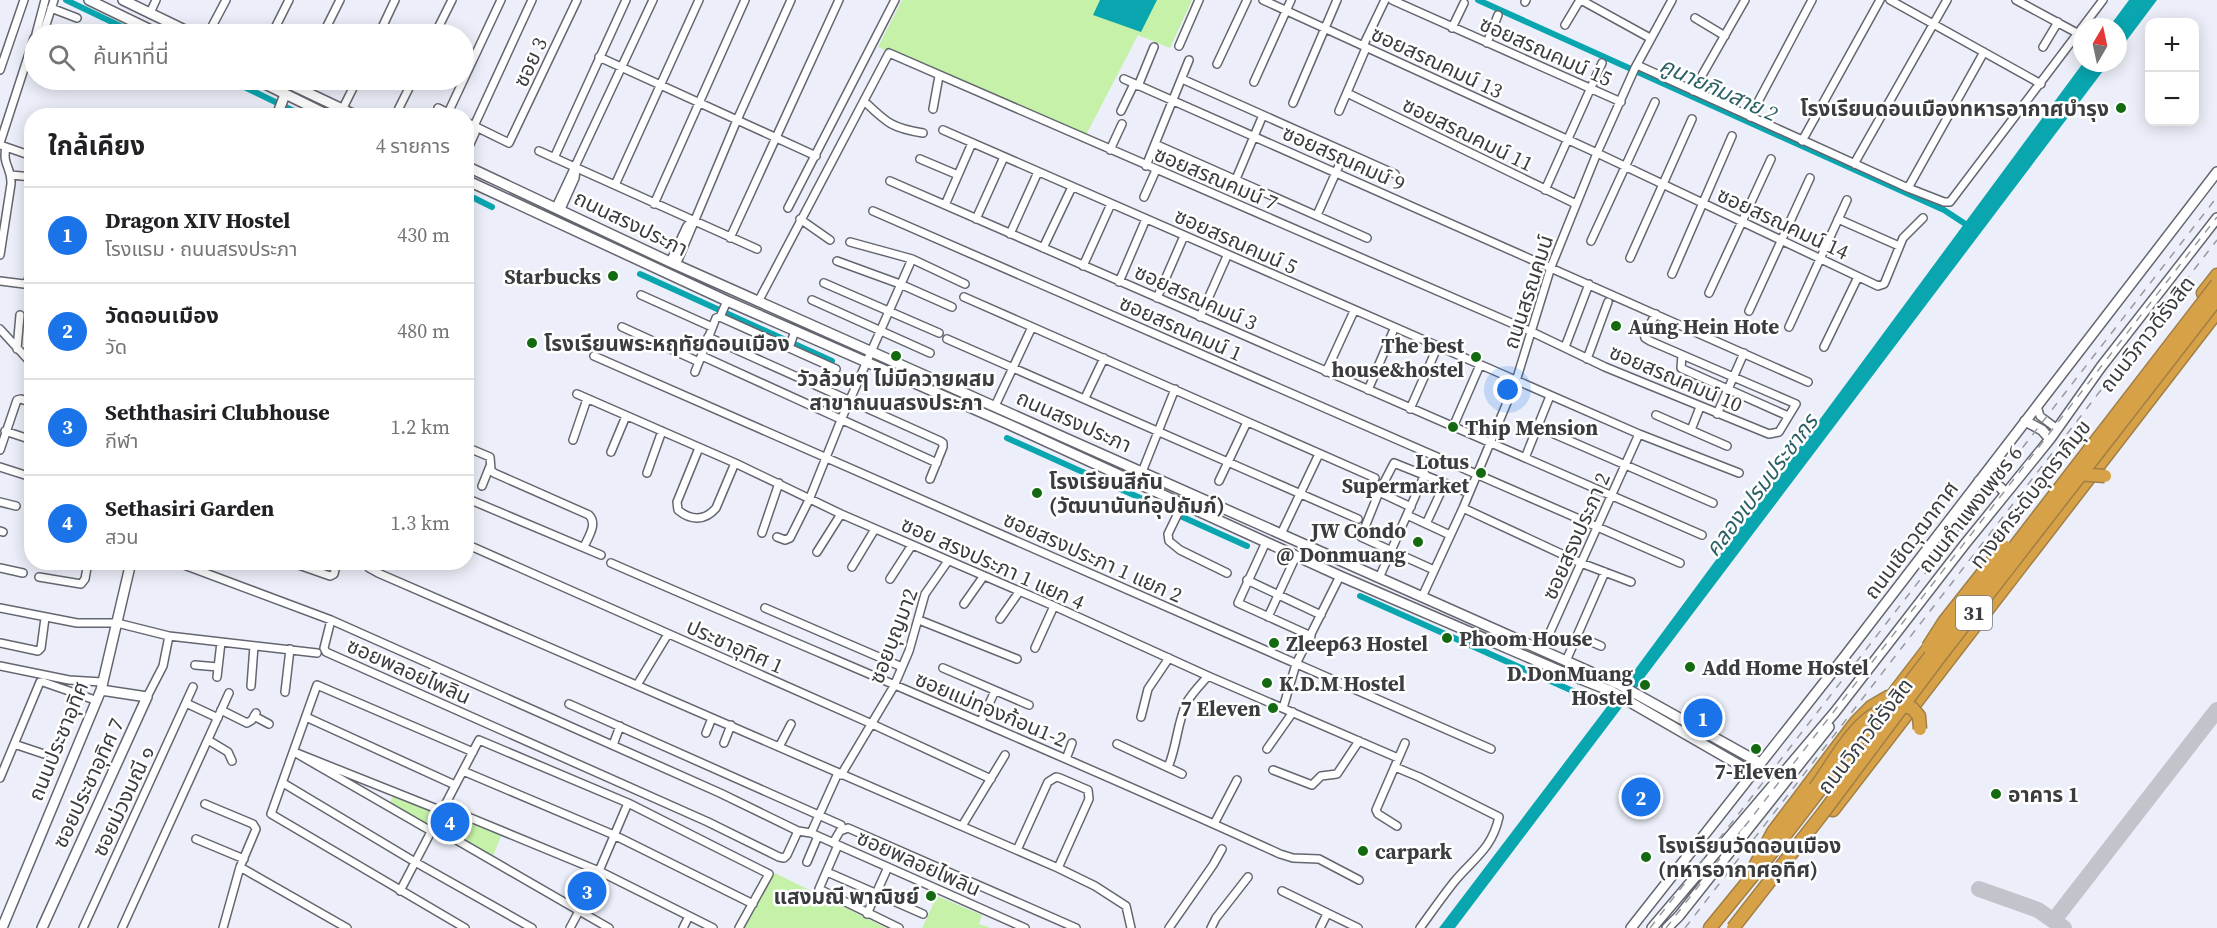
<!DOCTYPE html>
<html lang="th">
<meta charset="utf-8">
<style>
:root{--surface:#fff;--page:#f2f2f2;--text:#202124;--muted:#757577;--line:#e0e0e0;--accent:#1a73e8}
body{margin:0;font-family:"Source Serif 4","Noto Sans Thai",serif;background:var(--page);color:var(--text)}
.controls{position:absolute;right:18px;top:18px;display:grid;overflow:hidden;border-radius:12px;box-shadow:0 3px 15px #0003}
.controls button{width:54px;height:54px;display:grid;place-items:center;padding:0;border:0;border-bottom:2px solid var(--line);background:var(--surface);color:var(--text);font:30px sans-serif}
.compass{position:absolute;left:2073px;top:18px;width:54px;height:54px;border-radius:50%;background:var(--surface);box-shadow:0 3px 15px #0003;rotate:9deg}
.you{position:absolute;left:1508px;top:390px;width:21px;height:21px;margin:-15px;border:4px solid #fff;border-radius:50%;background:#1a73e8;box-shadow:0 0 0 9px #1a73e833}
.badge{display:grid;place-items:center;width:39px;height:39px;border-radius:50%;background:var(--accent);color:#fff;font-size:20px;font-weight:700}
.pin{position:absolute;translate:-50% -50%;border:3px solid #fff;box-shadow:0 2px 6px #0006}
.list{margin:0;padding:0;list-style:none}
h2{display:flex;justify-content:space-between;align-items:center;height:78px;margin:0;padding:0 24px;font-size:26px}
h2 small{font-size:20px;font-weight:400;color:var(--muted)}
.list li{display:grid;grid-template-columns:39px 1fr auto;gap:18px;align-items:center;box-sizing:border-box;height:96px;padding:0 24px;border-top:2px solid var(--line)}
.list b{display:block;font-size:22px;white-space:nowrap}
.list p{margin:0;font-size:20px;white-space:nowrap;color:var(--muted)}
.list em{font-size:20px;font-style:normal;color:var(--muted)}
.icon{flex:none;width:33px;height:33px;fill:none;stroke:currentColor;stroke-width:2;stroke-linecap:round;stroke-linejoin:round}
.map{position:relative;flex:none;width:2217px;height:928px;overflow:hidden}
.search{position:absolute;background:var(--surface);box-shadow:0 3px 15px #0003;left:24px;top:24px;width:450px;height:66px;display:flex;align-items:center;gap:15px;box-sizing:border-box;padding:0 21px;border-radius:33px;color:var(--muted);font-size:22px}
.panel{position:absolute;background:var(--surface);box-shadow:0 3px 15px #0003;left:24px;top:108px;width:450px;height:462px;border-radius:24px}
.map>svg:first-child{display:block}
.green{fill:#c5f1a8}
.water{fill:#09a6b0}
.lines{fill:none;stroke-linecap:round;stroke-linejoin:round}
.canal{stroke:#09a6b0;stroke-width:6}
.taxiway{stroke:#c2c4cc;stroke-width:16}
.street-casing{stroke:#63666f;stroke-width:10}
.secondary-casing{stroke:#63666f;stroke-width:12}
.highway-casing{stroke:#a07e45;stroke-width:15}
.street{stroke:#fff;stroke-width:7}
.secondary{stroke:#fff;stroke-width:9}
.highway{stroke:#d7a247;stroke-width:12}
.rail{stroke:#9799a0;stroke-width:1.5;stroke-dasharray:8 8;stroke-linecap:butt}
.highway-bridge-casing{stroke:#a07e45;stroke-width:15;stroke-linecap:butt}
.highway-bridge{stroke:#d7a247;stroke-width:12}
.poi-dot{fill:#136a11;stroke:#fff;stroke-width:2}
.labels{text-anchor:middle;dominant-baseline:central;stroke-width:5;stroke-linejoin:round;paint-order:stroke}
.shield{fill:#fff;stroke:#767679;stroke-width:1.5}
.shield-label{font-size:20px;font-weight:bold;fill:#3b3c40}
.street-label{font-size:21px;fill:#3b3c40;stroke:#fff}
.poi-label{font-size:21px;font-weight:bold;fill:#3b3c40;stroke:#fff;text-anchor:start}
.water-label{font-size:22px;font-style:italic;fill:#2b6065;stroke:#fff}
</style>
<div class="map">
<svg width="2217" height="928" viewBox="0 0 2217 928">
<rect width="100%" height="100%" fill="#eceff9"/>
<path class="green" d="M902,0H1192L1170,48L1138,35L1086,135L878,47Z
M393,796L436,814L429,826L390,803Z
M467,821L501,836L493,856L459,836Z
M775,873L886,928H744Z
M937,896L982,915L979,924L991,928H922Z"/>
<path class="water" d="M1100,0H1157L1141,32L1093,15Z
M2129,0H2157L2118,52V27H2109Z
M2083,63H2109L1455,928H1439L1628,679Z"/>
<g class="lines">
<path class="canal" d="M66,0L137,34
M1478,0L1944,210L1970,227
M230,80L304,116
M466,194L492,207
M640,274L832,361
M1007,438L1247,546
M1360,596L1593,700L1615,707"/>
<path class="taxiway" d="M1979,889L2038,910L2064,928
M2054,920L2217,710"/>
<g class="street-casing">
<path id="street" d="M1263,0L1597,153L1878,286L1884,284L1885,282L1903,238L1923,218
M1392,0L1621,102
M1581,0L1650,38
M1890,0L2041,84
M2016,0L2077,33
M1525,2L1526,0
M51,8L77,18
M150,13L156,0
M1695,18L1725,36
M1565,25L1580,0
M1452,28L1464,3
M45,31L54,34
M36,34L45,0
M43,34L54,0
M208,34L226,0
M272,34L289,0
M323,34L340,0
M379,34L395,0
M435,34L452,0
M1487,43L1498,15
M1179,46L1199,0
M1363,46L1385,0
M2043,47L2058,22
M599,57L816,156
M33,64L34,61
M1217,64L1247,0
M1637,65L1908,188L1944,202H1950L2103,0
M0,70L24,0
M1124,79L1808,382
M1182,79L1395,174
M1254,82L1291,0
M1138,86L1154,47
M297,88L301,80
M1693,91L1745,0
M1347,93L1576,204
M864,101C886,122 891,128 923,133
M1293,103L1337,0
M343,108L357,80
M438,108L454,116
M933,109L939,76
M1121,111L1134,84
M1339,111L1366,48
M448,113L501,0
M395,116L413,80
M1750,117L1812,0
M466,122L509,143L577,0
M943,130L1639,434L1739,473
M466,137L474,126L532,0
M1802,141L1880,0
M0,143L34,38
M1155,144L1367,238
M3,146L32,156
M1110,150L1122,124
M539,151L757,249
M466,153L475,133L474,126
M554,158L626,0
M920,159L958,175
M1854,164L1947,0
M1146,166L1189,60
M11,175L32,177
M1236,179L1263,115
M890,181L1702,535
M615,185L699,0
M1908,188L1984,52
M1545,190L1602,63
M1144,197L1156,170
M654,204L745,0
M945,205L972,143
M556,207L653,0
M788,208L895,0
M561,209L575,178L576,169
M873,211L1680,563
M1317,215L1345,152
M800,219L830,240
M976,219L1004,157
M1838,219L1899,246
M1010,234L1038,172
M730,238L839,0
M1591,241L1655,102
M850,242L912,259L965,284
M1043,248L1072,187
M0,255L11,184C12,167 2,166 6,147
M1630,258L1692,119
M837,261L900,284L952,307
M670,262L687,226L693,220
M676,265L737,120L791,0
M1083,266L1111,204
M1672,274L1732,136
M0,281L24,284L28,281L32,264
M1119,282L1146,219
M824,283L939,333
M1709,293L1771,159
M641,295L712,327
M964,297L1375,478
M1157,298L1184,236
M812,300L930,353
M758,302L889,53L1532,332L1605,367L1769,434L1779,432L1796,404L1650,341L1645,338L1644,334L1656,314
M1749,311L1810,178
M720,317L836,369
M1200,317L1227,256
M622,327L699,362
M1789,327L1847,200
M0,329L32,364
M708,337L940,441L943,443V447L930,479
M947,339L1358,519
M1565,347L1589,284
M1824,347L1858,277
M789,348L795,331
M17,349L20,315
M1682,355L1681,368L1685,370L1788,416
M594,356L1491,749
M702,356L937,463
M1587,359L1608,302
M695,372L716,318L720,317L727,301
M1326,372L1354,311
M1368,390L1394,329
M577,394L735,463L841,514L1054,606L1208,676L1398,758
M1085,398L1104,358
M995,406L1032,327
M2037,406L2040,416L2056,428
M1410,409L1437,348
M1717,414L1744,353
M1656,415L1727,446
M1453,427L1480,365
M1538,427L1713,503
M1691,430L1700,407
M5,431L32,440
M573,440L587,399
M466,447L490,457L491,470L494,473L589,515C598,524 588,537 584,547
M699,448L677,502L678,510C691,521 705,521 716,508L735,463
M0,450L17,400L21,399L32,403
M611,452L626,416
M1525,458L1550,396
M0,467L28,476
M1142,472L1175,389
M647,473L662,431
M1219,481L1247,422
M482,486L490,466
M1379,492L1411,507
M466,498L601,555
M0,502L16,506
M1182,505L1168,534L1169,541L1180,550L1227,573
M1463,508L1581,563L1631,582
M1407,515L1450,535
M1426,524L1445,483
M0,531L3,532
M762,533L779,483
M1281,534L1319,454
M777,537L785,540L790,538L809,500L841,420L912,259
M1266,542L1238,603L1311,636
M466,544L872,724L991,779
M817,552L841,514
M176,562L331,620L720,793L798,831L811,833L1025,928
M290,562L330,576L334,574L337,562
M368,562L369,568L378,573L1058,868L1095,886L1126,906L1131,928
M611,563C834,660 1059,753 1280,854L1293,858L1319,859L1359,880
M852,567L875,529
M0,568L23,573
M1434,570L1361,537L1379,492L1394,463L1469,493
M39,577L81,584L85,579L88,562
M1379,578L1425,474
M890,579L912,545
M1247,580L1321,615
M1422,597L1463,508L1516,381L1551,267L1597,153L1635,68L1672,0
M964,604L983,577
M0,608L77,623H117L169,636L317,653
M765,608L902,667
M1268,617L1296,556
M1000,619L1019,592
M331,620L324,648L326,652L708,822L779,857L784,858L787,855L798,831
M919,620L1017,659
M1578,636L1601,646
M0,643L38,651L41,648L45,618
M1035,648L1054,606
M1542,650L1639,434
M1566,661L1605,572
M195,665L218,667
M0,666L69,680L102,682
M943,668L1029,705
M217,677L221,642
M637,685L668,634
M251,686L254,646
M285,692L290,649
M147,697L163,666L169,636
M186,703L218,718
M569,704L841,825
M1283,708L1296,664L1340,576
M221,710L247,723L252,720L256,713
M254,716L269,724
M306,717L455,785
M1141,717L1148,689L1169,658
M981,721L995,691
M706,733L712,718
M208,740L228,752L232,761
M724,743L731,725
M14,744L44,754
M1117,744L1182,774
M613,745L620,726
M779,747L791,724
M1267,749L1293,712
M1066,759L1072,743
M1168,767C1177,747 1177,722 1187,702C1192,693 1201,684 1208,676
M1395,767L1419,777L1499,817C1492,849 1473,859 1454,882C1442,897 1431,913 1420,928
M1273,770L1312,785L1321,776L1337,774L1359,741
M463,771L614,835L753,904
M841,775L894,686L909,651L925,594L948,561
M0,778L40,682H43L95,700
M283,783L415,862L532,928
M205,804L253,824L256,829L240,867L223,928
M444,807L599,871L713,928
M1214,824L1237,780
M962,826L1005,755
M1397,826L1378,814L1376,810L1405,743
M434,827L609,928
M431,831L294,752L442,811
M811,833L838,773
M196,839L244,859
M833,843L840,831L848,828L1076,928
M838,845L819,889L899,928
M1017,850L1048,782L1056,777L1060,778L1088,790L1089,799L1058,868
M807,862L818,836
M240,867L347,928
M599,871L628,803
M827,872L923,914
M400,891L479,740L628,803L769,874L739,928
M1282,891L1358,928
M867,914L888,867
M83,928L193,687
M122,928L229,693
M465,928L271,814L317,685L473,752
M570,928L579,911
M683,928L689,916
M1169,928L1213,865L1222,849
M1211,928L1216,918L1248,877
M1320,928L1327,914"/>
</g>
<g class="secondary-casing">
<path id="secondary" d="M89,0L159,34
M123,0L193,34
M257,80L330,116
M281,80L357,116
M277,116L285,94
M466,166L670,262L1620,685L1760,763
M466,180L727,301L1008,424L1340,576L1560,671L1611,691L1753,773
M2025,421L2042,430L2050,439
M1979,481C1992,481 1998,483 2005,493
M2,928L101,690L131,562
M42,928L147,697L101,690
M1631,928L1845,656L2217,172
M1652,928L1835,712L1965,544L2050,439L2101,367L2217,218
M1667,928L1679,916L1829,727"/>
</g>
<g class="highway-casing">
<path id="highway" d="M2203,293L2217,275
M1833,810L2217,312
M1755,866L1773,832L1856,722L1871,707L1888,697
M1710,928L1772,852L1934,641"/>
</g>
<use href="#street" class="street"/>
<use href="#secondary" class="secondary"/>
<use href="#highway" class="highway"/>
<path class="rail" d="M1650,928L2217,197
M1666,928L2217,217
M1685,928L2217,240"/>
<g class="highway-bridge-casing">
<path id="highway-bridge" d="M2076,474L2105,476
M1928,647L1944,622L2004,546
M1888,711L2217,284
M1815,788C1839,756 1865,696 1912,708L1919,716L1920,729
M1733,928L1823,813L1938,659L2217,299"/>
</g>
<use href="#highway-bridge" class="highway-bridge"/>
</g>
<g class="poi-dot">
<circle cx="2121" cy="108" r="6"/>
<circle cx="613" cy="276" r="6"/>
<circle cx="1616" cy="326" r="6"/>
<circle cx="532" cy="343" r="6"/>
<circle cx="896" cy="356" r="6"/>
<circle cx="1476" cy="357" r="6"/>
<circle cx="1453" cy="427" r="6"/>
<circle cx="1481" cy="473" r="6"/>
<circle cx="1037" cy="493" r="6"/>
<circle cx="1418" cy="542" r="6"/>
<circle cx="1447" cy="638" r="6"/>
<circle cx="1274" cy="643" r="6"/>
<circle cx="1690" cy="667" r="6"/>
<circle cx="1267" cy="683" r="6"/>
<circle cx="1645" cy="685" r="6"/>
<circle cx="1273" cy="708" r="6"/>
<circle cx="1756" cy="749" r="6"/>
<circle cx="1996" cy="794" r="6"/>
<circle cx="1363" cy="851" r="6"/>
<circle cx="1646" cy="857" r="6"/>
<circle cx="931" cy="896" r="6"/>
</g>
<g class="labels">
<rect class="shield" x="1956" y="596" width="36" height="34" rx="4.5"/>
<g class="shield-label">
<text x="1974" y="613">31</text>
</g>
<g class="street-label">
<text transform="translate(1546 51) rotate(24)">ซอยสรณคมน์ 15</text>
<text transform="translate(530 62) rotate(-65)">ซอย 3</text>
<text transform="translate(1437 62) rotate(25)">ซอยสรณคมน์ 13</text>
<text transform="translate(1468 134) rotate(26)">ซอยสรณคมน์ 11</text>
<text transform="translate(1344 158) rotate(24)">ซอยสรณคมน์ 9</text>
<text transform="translate(1216 178) rotate(23)">ซอยสรณคมน์ 7</text>
<text transform="translate(631 223) rotate(26)">ถนนสรงประภา</text>
<text transform="translate(1783 223) rotate(25)">ซอยสรณคมน์ 14</text>
<text transform="translate(1236 241) rotate(24)">ซอยสรณคมน์ 5</text>
<text transform="translate(1528 292) rotate(-72)">ถนนสรณคมน์</text>
<text transform="translate(1196 297) rotate(24)">ซอยสรณคมน์ 3</text>
<text transform="translate(1181 328) rotate(24)">ซอยสรณคมน์ 1</text>
<text transform="translate(2147 334) rotate(-52)">ถนนวิภาวดีรังสิต</text>
<text transform="translate(1676 378) rotate(23)">ซอยสรณคมน์ 10</text>
<text transform="translate(1074 421) rotate(24)">ถนนสรงประภา</text>
<text transform="translate(2030 494) rotate(-52)">ทางยกระดับอุตราภิมุข</text>
<text transform="translate(1970 509) rotate(-52)">ถนนกำแพงเพชร 6</text>
<text transform="translate(1576 536) rotate(-66)">ซอยสรงประภา 2</text>
<text transform="translate(1911 540) rotate(-53)">ถนนเชิดวุฒากาศ</text>
<text transform="translate(1093 557) rotate(24)">ซอยสรงประภา 1 แยก 2</text>
<text transform="translate(993 563) rotate(24)">ซอย สรงประภา 1 แยก 4</text>
<text transform="translate(893 636) rotate(-69)">ซอยบุญมา2</text>
<text transform="translate(735 646) rotate(24)">ประชาอุทิศ 1</text>
<text transform="translate(409 671) rotate(24)">ซอยพลอยไพลิน</text>
<text transform="translate(991 709) rotate(23)">ซอยแม่ทองก้อน1-2</text>
<text transform="translate(1865 736) rotate(-52)">ถนนวิภาวดีรังสิต</text>
<text transform="translate(58 741) rotate(-68)">ถนนประชาอุทิศ</text>
<text transform="translate(88 783) rotate(-65)">ซอยประชาอุทิศ 7</text>
<text transform="translate(123 801) rotate(-65)">ซอยม่วงมณี ๑</text>
<text transform="translate(919 863) rotate(24)">ซอยพลอยไพลิน</text>
</g>
<g class="poi-label">
<text x="2109" y="108" text-anchor="end">โรงเรียนดอนเมืองทหารอากาศบำรุง</text>
<text x="601" y="276" text-anchor="end">Starbucks</text>
<text x="1628" y="326">Aung Hein Hote</text>
<text x="544" y="343">โรงเรียนพระหฤทัยดอนเมือง</text>
<text x="1464" y="345" text-anchor="end">The best<tspan x="1464" dy="24">house&amp;hostel</tspan></text>
<text x="896" y="378" text-anchor="middle">วัวล้วนๆ ไม่มีควายผสม<tspan x="896" dy="24">สาขาถนนสรงประภา</tspan></text>
<text x="1465" y="427">Thip Mension</text>
<text x="1469" y="461" text-anchor="end">Lotus<tspan x="1469" dy="24">Supermarket</tspan></text>
<text x="1049" y="481">โรงเรียนสีกัน<tspan x="1049" dy="24">(วัฒนานันท์อุปถัมภ์)</tspan></text>
<text x="1406" y="530" text-anchor="end">JW Condo<tspan x="1406" dy="24">@ Donmuang</tspan></text>
<text x="1459" y="638">Phoom House</text>
<text x="1286" y="643">Zleep63 Hostel</text>
<text x="1702" y="667">Add Home Hostel</text>
<text x="1633" y="673" text-anchor="end">D.DonMuang<tspan x="1633" dy="24">Hostel</tspan></text>
<text x="1279" y="683">K.D.M Hostel</text>
<text x="1261" y="708" text-anchor="end">7 Eleven</text>
<text x="1756" y="771" text-anchor="middle">7-Eleven</text>
<text x="2008" y="794">อาคาร 1</text>
<text x="1658" y="845">โรงเรียนวัดดอนเมือง<tspan x="1658" dy="24">(ทหารอากาศอุทิศ)</tspan></text>
<text x="1375" y="851">carpark</text>
<text x="919" y="896" text-anchor="end">แสงมณี พาณิชย์</text>
</g>
<g class="water-label">
<text transform="translate(1719 89) rotate(24)">คูนายกิมสาย 2</text>
<text transform="translate(1761 485) rotate(-53)">คลองเปรมประชากร</text>
</g>
</g>
</svg>
<div class="controls">
<button>+</button>
<button>−</button>
</div>
<svg class="compass" viewBox="-18 -18 36 36"><path d="M0-13l5 13h-10z" fill="#e53935"/><path d="M0 13l5-13h-10z" fill="#757577"/></svg>
<div class="you"></div>
<div class="pin badge" style="left:1703px;top:718px">1</div>
<div class="pin badge" style="left:1641px;top:797px">2</div>
<div class="pin badge" style="left:587px;top:891px">3</div>
<div class="pin badge" style="left:450px;top:822px">4</div>
<div class="search"><svg class="icon" aria-label="search" viewBox="0 0 24 24"><circle cx="10" cy="10" r="6"/><path d="M15 15l6 6"/></svg>ค้นหาที่นี่</div>
<section class="panel">
<h2>ใกล้เคียง<small>4 รายการ</small></h2>
<ul class="list">
<li><span class="badge">1</span><div><b>Dragon XIV Hostel</b><p>โรงแรม · ถนนสรงประภา</p></div><em>430 m</em></li>
<li><span class="badge">2</span><div><b>วัดดอนเมือง</b><p>วัด</p></div><em>480 m</em></li>
<li><span class="badge">3</span><div><b>Seththasiri Clubhouse</b><p>กีฬา</p></div><em>1.2 km</em></li>
<li><span class="badge">4</span><div><b>Sethasiri Garden</b><p>สวน</p></div><em>1.3 km</em></li>
</ul>
</section>
</div>
